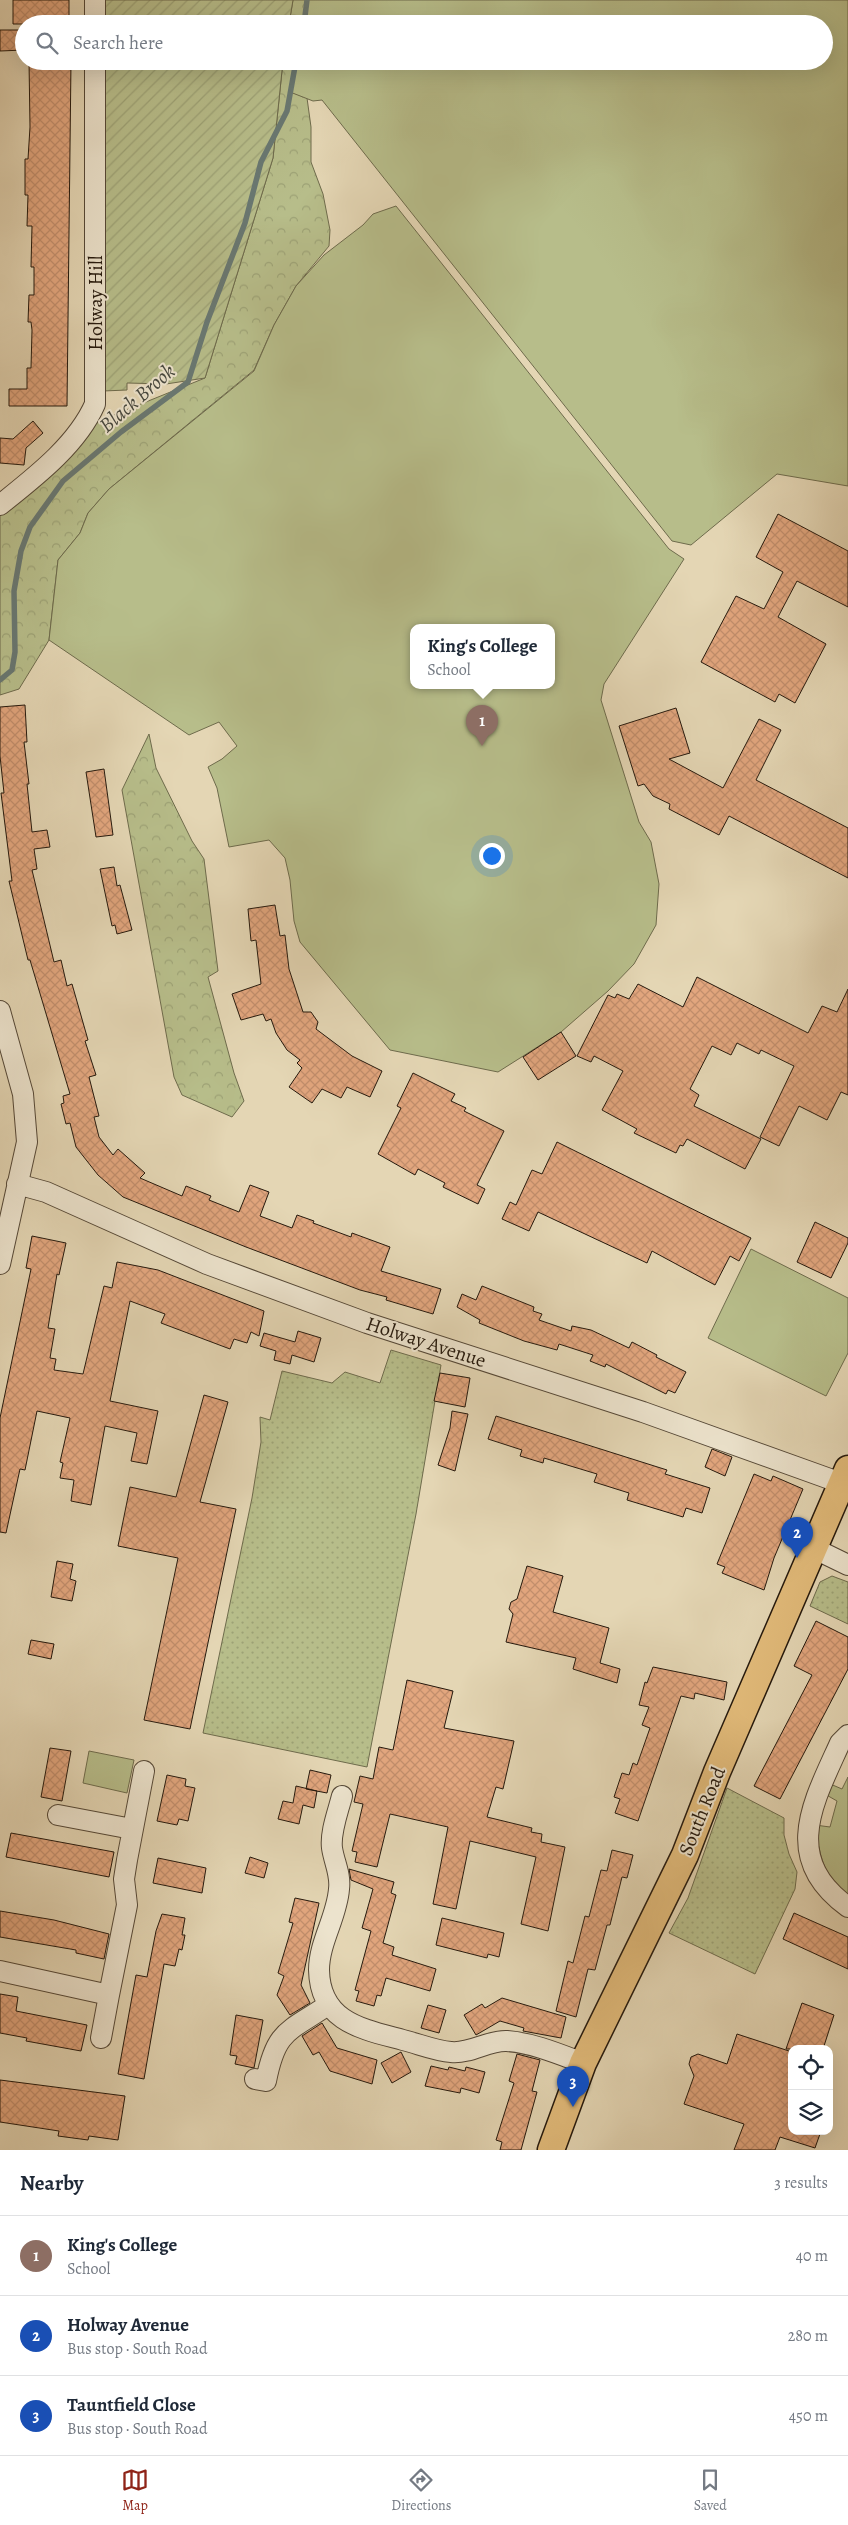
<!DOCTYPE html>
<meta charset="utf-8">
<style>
:root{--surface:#fff;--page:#f6f6f7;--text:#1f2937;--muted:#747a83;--line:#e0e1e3;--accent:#8f2418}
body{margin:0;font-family:Alegreya,serif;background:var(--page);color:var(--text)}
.controls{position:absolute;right:15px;bottom:15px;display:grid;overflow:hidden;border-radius:10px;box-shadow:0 5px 20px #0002}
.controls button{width:45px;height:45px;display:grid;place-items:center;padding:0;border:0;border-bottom:1px solid var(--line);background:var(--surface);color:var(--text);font:25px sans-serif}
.you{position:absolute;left:491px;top:855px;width:18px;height:18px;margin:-12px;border:4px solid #fff;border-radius:50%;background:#1a73e8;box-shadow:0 0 0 8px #1a73e833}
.badge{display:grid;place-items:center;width:32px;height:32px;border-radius:50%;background:var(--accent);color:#fff;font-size:16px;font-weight:700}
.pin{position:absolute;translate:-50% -41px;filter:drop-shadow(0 1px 2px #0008)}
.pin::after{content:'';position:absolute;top:26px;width:18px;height:15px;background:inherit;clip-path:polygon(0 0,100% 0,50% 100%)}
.popup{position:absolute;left:410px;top:624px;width:145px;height:65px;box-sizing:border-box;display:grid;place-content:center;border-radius:10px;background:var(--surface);filter:drop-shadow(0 1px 4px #0005);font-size:16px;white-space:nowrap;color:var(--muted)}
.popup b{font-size:19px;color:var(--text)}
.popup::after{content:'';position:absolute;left:50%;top:100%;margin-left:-10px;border:10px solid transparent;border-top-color:var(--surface)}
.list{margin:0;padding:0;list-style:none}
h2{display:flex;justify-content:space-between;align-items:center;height:65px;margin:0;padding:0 20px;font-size:21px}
h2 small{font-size:16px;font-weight:400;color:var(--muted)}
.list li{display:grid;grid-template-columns:32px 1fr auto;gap:15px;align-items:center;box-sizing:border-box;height:80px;padding:0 20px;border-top:1px solid var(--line)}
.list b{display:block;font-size:19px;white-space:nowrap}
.list p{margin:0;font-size:16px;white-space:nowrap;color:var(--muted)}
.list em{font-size:16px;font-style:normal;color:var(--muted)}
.icon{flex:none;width:28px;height:28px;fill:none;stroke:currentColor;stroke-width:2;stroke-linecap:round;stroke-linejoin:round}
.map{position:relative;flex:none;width:848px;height:2150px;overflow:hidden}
.search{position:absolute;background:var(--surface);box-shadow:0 5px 20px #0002;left:15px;right:15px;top:15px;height:55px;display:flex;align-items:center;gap:12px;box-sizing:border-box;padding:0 18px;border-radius:28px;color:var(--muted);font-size:19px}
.sheet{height:305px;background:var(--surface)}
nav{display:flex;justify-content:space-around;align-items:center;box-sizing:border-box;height:70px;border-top:1px solid var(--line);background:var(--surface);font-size:14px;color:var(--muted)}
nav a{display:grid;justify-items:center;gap:2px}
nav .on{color:var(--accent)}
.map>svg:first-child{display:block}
.grass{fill:url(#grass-dots);stroke:#6e6b4c}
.forest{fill:url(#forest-crowns);stroke:#6e6b4c}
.park{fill:#b7bd8a;stroke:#6e6b4c;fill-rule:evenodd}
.garden{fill:url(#garden-furrows);stroke:#6e6b4c}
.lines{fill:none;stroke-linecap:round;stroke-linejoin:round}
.stream{stroke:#697872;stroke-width:5.5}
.building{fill:url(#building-cross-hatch);stroke:#25190d}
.minor-casing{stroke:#554837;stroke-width:22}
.major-casing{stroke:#25190d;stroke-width:29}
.minor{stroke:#ede4ce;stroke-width:20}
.major{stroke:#e2bb7a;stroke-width:26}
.labels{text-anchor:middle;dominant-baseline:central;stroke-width:4;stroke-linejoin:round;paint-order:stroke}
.street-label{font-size:20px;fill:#25190d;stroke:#ede4ce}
.water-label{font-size:21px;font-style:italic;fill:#47483f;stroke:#ede4ce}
</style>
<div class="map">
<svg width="848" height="2150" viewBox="0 0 848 2150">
<defs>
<pattern id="grass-dots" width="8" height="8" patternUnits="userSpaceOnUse" patternTransform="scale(1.25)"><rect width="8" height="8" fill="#b7bd8a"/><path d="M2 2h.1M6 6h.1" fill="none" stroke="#9da276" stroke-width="1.8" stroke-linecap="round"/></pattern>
<pattern id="forest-crowns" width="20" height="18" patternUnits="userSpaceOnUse" patternTransform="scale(1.25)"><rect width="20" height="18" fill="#b7bd8a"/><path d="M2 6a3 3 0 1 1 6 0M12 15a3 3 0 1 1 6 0" fill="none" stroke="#9da276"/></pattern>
<pattern id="garden-furrows" width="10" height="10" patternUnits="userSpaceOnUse" patternTransform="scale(1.25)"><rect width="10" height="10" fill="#b7bd8a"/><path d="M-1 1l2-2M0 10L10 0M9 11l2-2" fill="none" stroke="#9da276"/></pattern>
<pattern id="building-cross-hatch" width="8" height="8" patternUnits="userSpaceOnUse" patternTransform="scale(1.25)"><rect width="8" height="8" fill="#e2a67e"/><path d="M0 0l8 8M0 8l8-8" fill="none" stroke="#c28e6c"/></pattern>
</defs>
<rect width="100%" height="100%" fill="#e4d6b4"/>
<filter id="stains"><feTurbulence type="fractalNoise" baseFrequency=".004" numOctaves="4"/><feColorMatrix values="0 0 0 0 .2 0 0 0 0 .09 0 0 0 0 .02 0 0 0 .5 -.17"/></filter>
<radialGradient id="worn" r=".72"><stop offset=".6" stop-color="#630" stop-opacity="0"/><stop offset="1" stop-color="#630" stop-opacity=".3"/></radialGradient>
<path class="grass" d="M391,1350L441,1365L416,1514L367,1767L203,1733L252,1498L261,1442L260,1417L270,1420L282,1371L332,1383L345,1372L380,1383Z
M832,1576L848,1582V1624L810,1606L820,1582Z
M727,1788L784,1818V1835L789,1854L797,1872L795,1889L755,1974L669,1933L688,1898Z"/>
<path class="forest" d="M293,0H307L304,24H289Z
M283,61H296L291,92L307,98L311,127V162L323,194L330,230L329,246L296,286L274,325L254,370L109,489L88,513L80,533L58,560L49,640L19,689L0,695V514L94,423L205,378L273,158Z
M149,734L156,768L192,841L204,859L218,971L208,977L234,1073L244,1101L232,1117L182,1095L174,1077L122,790Z"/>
<path class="park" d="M307,0H848V486L777,474L691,545L672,541L322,100L313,101L290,92L296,61H824V24H304Z
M396,206L669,549L684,559L604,684L601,700L639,822L651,842L659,884L656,925L634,964L608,991L561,1032L498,1072L390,1050L300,942L294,921L290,880L285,858L269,840L229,847L217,788L208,767L222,759L237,746L219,722L189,735L49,640L58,560L80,533L88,513L109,489L254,371L274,325L296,286L324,255L363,225L373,214ZM413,627H551V685H413Z
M751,1249L848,1298V1353L826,1396L708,1338Z
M89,1751L134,1760L127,1793L83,1783Z
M848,1777V1895C823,1879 819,1851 815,1825L830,1827L837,1801L823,1793L828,1783L842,1789Z"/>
<path class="garden" d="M103,0H293L289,24H102Z
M101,61H283L273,158L205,378L166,384L127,383V390L103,391Z"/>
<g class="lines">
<path class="stream" d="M304,24L307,0
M0,680L12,670L15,652L14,591L21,551L30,527L63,481L121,432L188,382L207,322L245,223L261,162L287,111L296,61"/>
</g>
<path class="building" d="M13,0H69V24H13Z
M0,30H24V50L0,51Z
M29,61H71L67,406H9V389H27V368H31L32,330L31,322H28L29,295H34V267H31L32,226H27L28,195H25V159H28L30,127Z
M33,421L43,433L26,448L24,465L0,463V438L13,439Z
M778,514L848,551V607L797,581L778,617L826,644L795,703L779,694L775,702L701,662L736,596L764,609L783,572L756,557Z
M25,705L27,742H24L29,784H27L32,832L47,830L50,847L34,849L37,869L32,870L54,962L61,960L67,986L72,984L88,1040L85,1041L96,1075L89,1077L99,1116L94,1117L99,1137L113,1155L118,1149L145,1173L140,1178L182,1196L186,1186L211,1196L209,1200L239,1212L250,1185L269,1192L260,1216L292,1228L297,1215L314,1221L313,1223L351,1237L352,1233L390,1247L381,1271L441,1289L433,1314L386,1300L387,1297L360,1290L246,1247L123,1197L98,1175L76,1147L70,1123L66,1124L61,1104L64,1103L63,1096L70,1094L30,960H28L9,881H12L1,793H4L0,756V707Z
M676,708L690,753L669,759L723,788L759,719L781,730L756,780L848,828V878L729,816L719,835L669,809L670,804L653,796L644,784L638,786L619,726Z
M104,769L113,835L96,837L86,772Z
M114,867L117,886L120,885L132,930L117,934L115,925L112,926L100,869Z
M275,905L280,936L285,935L289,969L303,1012H311L318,1022L316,1029L352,1056L382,1071L370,1097L347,1087L341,1098L322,1089L312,1103L289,1087L302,1068L297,1063L300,1060L287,1050L276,1033L271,1019L266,1021L263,1014L241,1020L232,994L261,984L256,940L251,941L248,909Z
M697,977L808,1033L822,1006L837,1012L848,989V1095L841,1092L827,1120L799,1106L779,1146L760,1137L794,1066L761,1050L759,1054L737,1043L731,1055L712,1046L690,1089L699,1095L694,1106L761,1139L745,1169L687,1139L683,1146L680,1145L676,1153L634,1133L637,1129L602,1110L623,1071L594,1056L591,1062L577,1056L608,995L615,998L617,994L629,999L638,984L683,1007Z
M561,1032L576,1056L538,1080L523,1057Z
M413,1073L455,1094L451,1101L466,1108L464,1111L504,1131L477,1185L485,1189L478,1204L443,1187L445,1183L418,1169L415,1175L378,1154L401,1108L397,1106Z
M557,1142L751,1238L739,1261L730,1256L715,1285L652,1251L647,1263L538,1212L529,1231L502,1219L510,1202L516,1205L532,1170L542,1174Z
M815,1222L848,1238V1243L831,1278L797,1262Z
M32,1236L66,1243L59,1275L57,1274L48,1328L55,1329L50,1358L56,1359L54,1370L83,1374L104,1286L112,1288L117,1262L158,1270L264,1311L259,1336L251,1332L247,1343L234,1339L230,1349L161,1323L165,1314L130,1301L110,1401L158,1411L147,1464L131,1461L137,1433L105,1426L91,1505L71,1501L74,1480L60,1478L63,1463L60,1462L70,1418L37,1411L25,1470L20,1469L6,1533L0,1532V1418L31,1269L26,1268Z
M482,1286L534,1307L533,1311L542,1314L539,1320L571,1331L572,1326L591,1330L629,1348L632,1342L657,1355L656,1357L686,1372L675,1393L668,1390L666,1394L606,1364L605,1367L590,1361L593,1355L559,1344L557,1350L524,1341L479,1323L480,1320L457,1307L462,1294L476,1300Z
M298,1331L321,1338L314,1362L292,1355L290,1364L274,1360L276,1351L260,1346L264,1333L295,1342Z
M440,1373L470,1378L465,1407L434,1401Z
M204,1395L228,1402L200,1502L236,1509L190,1729L144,1720L178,1558L118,1546L130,1487L176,1497Z
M452,1411L468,1414L455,1471L438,1465L450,1428Z
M496,1416L667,1470L665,1474L710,1488L702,1513L686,1508L683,1517L627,1500L629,1493L594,1482L597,1474L544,1458L543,1463L520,1456L522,1450L488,1439Z
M712,1449L732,1457L725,1476L705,1467Z
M754,1474L771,1481L773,1476L803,1489L774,1558L764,1590L722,1573L725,1567L717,1564Z
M57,1561L73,1564L70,1579L76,1581L72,1601L51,1597Z
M527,1566L563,1576L553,1612L609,1628L600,1663L620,1669L617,1683L573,1669L576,1658L506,1642L513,1614L509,1609L511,1602L517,1599Z
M816,1621L848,1637V1669L780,1799L754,1786L812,1675L794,1666Z
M31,1640L54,1644L51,1659L28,1654Z
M653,1667L727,1682L724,1700L695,1693L694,1699L681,1696L638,1821L615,1813L620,1799L614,1797L622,1773L629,1775L633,1763L637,1765L650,1728L642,1725L649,1707L639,1705L645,1682L647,1683Z
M407,1680L453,1691L444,1728L514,1741L503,1789L496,1787L487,1817L532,1828L531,1832L542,1834L541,1842L565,1847L548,1931L521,1924L536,1857L470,1841L456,1909L433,1904L448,1827L390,1814L377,1867L355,1862L357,1852L352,1851L363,1804L354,1802L360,1776L373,1779L379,1747L393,1750Z
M50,1748L71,1751L62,1801L41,1797Z
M310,1770L331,1775L327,1793L306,1789Z
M167,1775L186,1779L185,1786L195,1788L188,1821L179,1819L177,1825L157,1821Z
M296,1786L317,1791L314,1808L303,1805L299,1824L278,1819L283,1801L293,1803Z
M11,1833L114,1852L109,1877L6,1857Z
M612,1850L633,1855L627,1878L622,1877L610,1925H607L595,1970L588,1969L576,2017L556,2011L568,1961L573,1963L585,1916L589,1917L601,1870L607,1871Z
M250,1857L268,1863L264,1878L245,1873Z
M158,1858L206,1868L202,1893L153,1883Z
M349,1869L394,1882L391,1893L396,1895L383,1943L394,1947L392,1955L436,1969L430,1991L386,1978L381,1996L377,1995L374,2006L356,2001L359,1991L355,1990L371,1931L362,1928L373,1889L351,1880Z
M295,1898L319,1903L301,1985L310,2003L290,2015L277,1995L284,1976L278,1973L293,1923L289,1922Z
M0,1911L54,1920L109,1934L104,1959L76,1953V1950L0,1937Z
M794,1913L848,1937V1969L783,1939Z
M162,1914L185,1918L182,1935H185L182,1950L179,1949L175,1966L164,1964L144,2079L118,2074L136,1975L147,1977L156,1931Z
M442,1918L504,1933L499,1957L488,1954L487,1958L436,1945Z
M0,1994L18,1997L16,2011L87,2025L81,2051L26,2041L27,2038L0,2033Z
M502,1998L566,2017L561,2038L523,2031L524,2028L500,2021L476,2035L464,2015L482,2004L485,2008Z
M802,2003L834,2015L823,2049H786Z
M428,2005L446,2010L439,2033L421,2028Z
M236,2015L263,2020L254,2068L235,2064L237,2056L230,2055Z
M322,2023L337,2048L377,2060L372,2084L330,2071L319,2052L313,2055L302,2036Z
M737,2034L792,2052V2131H821L815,2148L780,2137L775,2150H734L744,2124L684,2104L694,2076L689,2064L691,2057L698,2054L727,2064Z
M401,2052L411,2072L392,2083L381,2063Z
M517,2054L540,2060L532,2091L537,2092L521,2150H500L502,2142L496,2140L514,2083L509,2081Z
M431,2066L448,2070L449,2067L465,2071L466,2067L485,2072L479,2093L461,2088L460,2093L425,2086Z
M0,2080L125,2096L118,2140L89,2136L88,2140L58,2136L59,2131L0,2122Z"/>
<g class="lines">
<g class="minor-casing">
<path id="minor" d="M95,0V24
M0,505C35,477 77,445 95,404V61
M0,1011L23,1094L27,1142L0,1264
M17,1184L46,1192L207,1264L367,1323L643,1412L841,1483
M815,1549L848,1565
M848,1735L840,1743C814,1801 780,1858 848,1907
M342,1796C338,1812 330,1832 332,1848C334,1862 341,1874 339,1889C337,1917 319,1942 319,1970C320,2022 362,2029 403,2040C419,2044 436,2051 451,2052C471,2054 488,2040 507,2041C533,2043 559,2054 583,2063
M58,1815L132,1829
M0,1971L109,1995L127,1905L124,1879L127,1860L144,1771
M101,2038L109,1995
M255,2079L266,2081C276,2030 288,2032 328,2005"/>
</g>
<g class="major-casing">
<path id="major" d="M551,2150L583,2063L685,1855L717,1772L848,1469"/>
</g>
<use href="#minor" class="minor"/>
<use href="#major" class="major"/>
</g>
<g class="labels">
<g class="street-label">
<text transform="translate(95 303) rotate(-90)">Holway Hill</text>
<text transform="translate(426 1342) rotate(18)">Holway Avenue</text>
<text transform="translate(702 1811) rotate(-68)">South Road</text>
</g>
<g class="water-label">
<text transform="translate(137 398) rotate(-41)">Black Brook</text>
</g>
</g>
<rect width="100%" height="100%" filter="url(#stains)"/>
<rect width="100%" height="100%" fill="url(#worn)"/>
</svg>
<div class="controls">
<button><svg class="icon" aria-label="locate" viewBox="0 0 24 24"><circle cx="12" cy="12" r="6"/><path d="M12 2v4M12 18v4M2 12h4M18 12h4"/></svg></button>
<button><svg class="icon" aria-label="layers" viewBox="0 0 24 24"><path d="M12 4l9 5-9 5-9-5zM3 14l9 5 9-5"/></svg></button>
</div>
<div class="you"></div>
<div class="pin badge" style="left:482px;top:746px;background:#8d6e63">1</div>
<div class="popup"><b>King's College</b>School</div>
<div class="pin badge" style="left:797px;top:1558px;background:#1a4fb4">2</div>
<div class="pin badge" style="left:573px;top:2107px;background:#1a4fb4">3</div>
<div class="search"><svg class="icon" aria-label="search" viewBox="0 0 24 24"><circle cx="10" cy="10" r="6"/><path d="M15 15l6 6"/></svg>Search here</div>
</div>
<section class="sheet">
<h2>Nearby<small>3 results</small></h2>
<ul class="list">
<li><span class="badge" style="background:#8d6e63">1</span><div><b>King's College</b><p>School</p></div><em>40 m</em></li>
<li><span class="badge" style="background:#1a4fb4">2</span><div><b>Holway Avenue</b><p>Bus stop · South Road</p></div><em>280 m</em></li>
<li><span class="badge" style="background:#1a4fb4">3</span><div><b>Tauntfield Close</b><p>Bus stop · South Road</p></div><em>450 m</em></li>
</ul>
</section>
<nav>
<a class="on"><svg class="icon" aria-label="map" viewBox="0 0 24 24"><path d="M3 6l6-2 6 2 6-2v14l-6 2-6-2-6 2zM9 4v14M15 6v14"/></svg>Map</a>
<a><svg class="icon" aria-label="directions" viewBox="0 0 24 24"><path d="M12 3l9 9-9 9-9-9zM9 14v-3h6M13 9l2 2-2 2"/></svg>Directions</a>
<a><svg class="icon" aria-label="saved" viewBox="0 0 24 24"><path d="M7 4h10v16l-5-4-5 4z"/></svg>Saved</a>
</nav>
